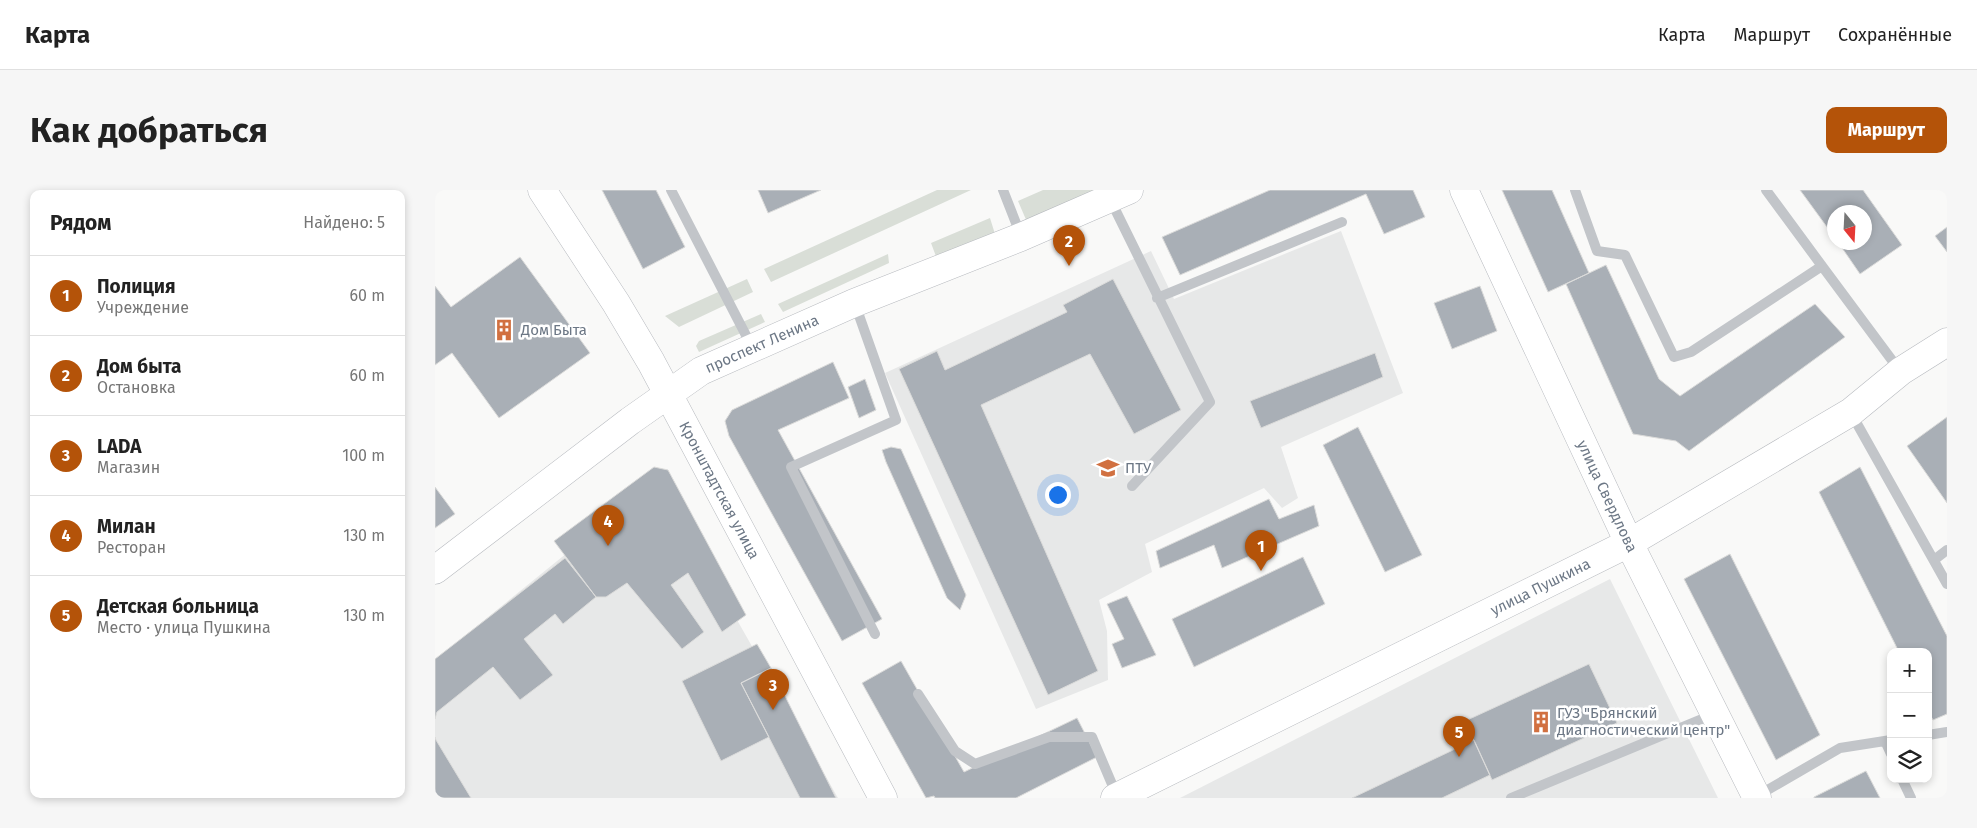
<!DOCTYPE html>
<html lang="ru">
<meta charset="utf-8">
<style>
:root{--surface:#fff;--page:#f6f6f6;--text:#222;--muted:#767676;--line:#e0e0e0;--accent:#b45309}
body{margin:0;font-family:"Fira Sans",sans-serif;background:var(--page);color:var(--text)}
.controls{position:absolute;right:15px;bottom:15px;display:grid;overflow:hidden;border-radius:10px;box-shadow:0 2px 8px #0003}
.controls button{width:45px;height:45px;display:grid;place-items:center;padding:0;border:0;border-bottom:1px solid var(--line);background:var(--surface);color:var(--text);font:25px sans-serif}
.compass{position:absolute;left:1392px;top:15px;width:45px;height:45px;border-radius:50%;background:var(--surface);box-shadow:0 2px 8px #0003;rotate:162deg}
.you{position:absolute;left:622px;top:304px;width:18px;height:18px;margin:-12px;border:4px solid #fff;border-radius:50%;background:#1a73e8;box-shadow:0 0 0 8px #1a73e833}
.badge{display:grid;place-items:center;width:32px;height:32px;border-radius:50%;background:var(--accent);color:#fff;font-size:16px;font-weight:700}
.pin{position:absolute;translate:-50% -41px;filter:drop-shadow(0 1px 2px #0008)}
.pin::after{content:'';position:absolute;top:26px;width:18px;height:15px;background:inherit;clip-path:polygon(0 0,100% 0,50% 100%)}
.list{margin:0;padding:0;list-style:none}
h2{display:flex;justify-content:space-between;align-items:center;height:65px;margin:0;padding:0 20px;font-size:21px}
h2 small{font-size:16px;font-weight:400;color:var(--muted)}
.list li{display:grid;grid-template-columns:32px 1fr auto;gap:15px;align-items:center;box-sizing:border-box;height:80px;padding:0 20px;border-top:1px solid var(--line)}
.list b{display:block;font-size:19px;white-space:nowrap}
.list p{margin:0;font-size:16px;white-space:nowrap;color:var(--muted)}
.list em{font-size:16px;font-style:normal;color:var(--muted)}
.icon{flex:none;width:28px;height:28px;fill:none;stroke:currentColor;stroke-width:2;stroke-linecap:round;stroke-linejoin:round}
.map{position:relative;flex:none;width:1512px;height:608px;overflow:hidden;border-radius:10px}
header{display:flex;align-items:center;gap:30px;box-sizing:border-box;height:70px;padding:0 25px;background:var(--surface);border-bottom:1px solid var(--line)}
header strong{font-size:24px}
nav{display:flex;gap:28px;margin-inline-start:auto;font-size:18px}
.intro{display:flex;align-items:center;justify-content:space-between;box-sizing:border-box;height:120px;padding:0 30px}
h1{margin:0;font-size:35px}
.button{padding:12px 22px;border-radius:10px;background:var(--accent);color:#fff;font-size:18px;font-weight:700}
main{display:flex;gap:30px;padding:0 30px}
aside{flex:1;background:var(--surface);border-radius:10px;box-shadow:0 2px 8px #0003}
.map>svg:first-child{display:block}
.built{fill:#e7e8e8}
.green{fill:#d9ded7}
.building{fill:#a9afb6;stroke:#dbdbda}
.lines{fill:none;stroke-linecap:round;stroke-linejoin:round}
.secondary-casing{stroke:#b7babf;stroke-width:29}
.lane{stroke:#c2c5c9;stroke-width:10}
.secondary{stroke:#fff;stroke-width:28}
.labels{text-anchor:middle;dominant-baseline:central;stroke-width:5;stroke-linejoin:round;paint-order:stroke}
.poi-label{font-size:15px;fill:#6c7785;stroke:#fff;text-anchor:start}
.street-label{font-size:15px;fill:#6c7785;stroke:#fff}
</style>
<header>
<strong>Карта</strong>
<nav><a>Карта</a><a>Маршрут</a><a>Сохранённые</a></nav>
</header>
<div class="intro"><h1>Как добраться</h1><a class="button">Маршрут</a></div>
<main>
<aside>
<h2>Рядом<small>Найдено: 5</small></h2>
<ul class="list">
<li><span class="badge">1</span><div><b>Полиция</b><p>Учреждение</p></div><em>60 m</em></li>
<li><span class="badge">2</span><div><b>Дом быта</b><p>Остановка</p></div><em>60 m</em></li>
<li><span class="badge">3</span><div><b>LADA</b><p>Магазин</p></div><em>100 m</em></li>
<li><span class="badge">4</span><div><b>Милан</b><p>Ресторан</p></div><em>130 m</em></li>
<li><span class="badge">5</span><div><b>Детская больница</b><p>Место · улица Пушкина</p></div><em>130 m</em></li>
</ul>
</aside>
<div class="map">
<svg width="1512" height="608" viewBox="0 0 1512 608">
<rect width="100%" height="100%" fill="#f9f9f8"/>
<path class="built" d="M906,41L968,203L846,257L863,308L847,318L829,298L710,354L717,382L664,410L672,441L673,490L601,519L450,183L716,61L739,109Z
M211,299L230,303L403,608H0V470Z
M1175,389L1283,608H745Z"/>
<path class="green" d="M502,0H536L336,92L329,79Z
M608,0H659L592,32L583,11Z
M555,28L560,44L502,69L496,53Z
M453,64L454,73L348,122L343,114Z
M312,89L318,102L244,137L230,126Z
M326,124L330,132L264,162L261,156L264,151Z"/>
<path class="building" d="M167,0H221L250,57L208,79Z
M323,0H386L333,23Z
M835,0H978L990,27L949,44L931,4L745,85L727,47Z
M1067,0H1117L1154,83L1113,102Z
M1365,0H1428L1467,55L1425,84L1403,52H1430V22H1400V48Z
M1512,37V62L1500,46Z
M85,67L155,163L64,228L17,163L0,175V96L16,117Z
M1171,75L1224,189L1245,206L1380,114L1410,147L1254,261L1241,251L1198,244L1131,94Z
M678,89L746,220L699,244L655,164L546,215L663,481L613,505L464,179L502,161L510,180L632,122L628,115Z
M1045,96L1062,141L1017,159L999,113Z
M940,163L948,187L826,238L815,211Z
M398,172L414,208L343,240L447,429L407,451L294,246L290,231L297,220Z
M430,189L441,220L424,228L413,197Z
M1512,227V313L1472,256Z
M923,237L987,365L950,382L888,255Z
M456,257L466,259L531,405L525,420L512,408L451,272L447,260Z
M219,277L233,280L311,425L287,442L253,383L236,395L269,442L247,459L192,393L171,407H161L119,351Z
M1425,277L1512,446V524L1498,530L1493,521V462H1464L1384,302Z
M0,297L20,324L0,338Z
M834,309L844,329L879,315L884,336L787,378L779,355L725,378L721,361Z
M1295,364L1385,545L1341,570L1249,389Z
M868,367L890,414L759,477L737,429Z
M130,368L161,407L128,434L120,424L89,449L118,485L85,510L58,477L2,522L0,529V469Z
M692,406L721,465L687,478L677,454L689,449L672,414Z
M322,454L336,478L306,493L334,547L286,571L247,491Z
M466,471L529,582L642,528L662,567L581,608H500L499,606L491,608L427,493Z
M1154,474L1182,533L1057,590L1030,531Z
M336,478L401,608H365L306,493Z
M0,547L1,550L36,608H0Z
M1039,550L1055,585L1007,608H917Z
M1431,581L1445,608H1379V607Z"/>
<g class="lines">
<g class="secondary-casing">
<g id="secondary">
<path id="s1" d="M107,0L181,113L216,172L448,608"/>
<path id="s2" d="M1029,0L1194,353L1322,608"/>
<path id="s3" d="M0,380L195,231L266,181L419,113L586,47L694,0"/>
<path id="s4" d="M680,608L1194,353L1416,222L1466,181L1512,152"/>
</g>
</g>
<path class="lane" d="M236,0L317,157
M568,0L586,46
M1140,0L1162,61L1190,65L1239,167L1256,162L1387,76L1331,0
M675,9L775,212L697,296
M1387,76L1465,181
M722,108L907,32
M420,114L461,230L356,277L440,444
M1416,223L1512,394
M1499,370L1512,360
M483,504L520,561L540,574L614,547H657L682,606
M1493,545L1512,542
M1450,551L1456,564
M1467,589L1476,608
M1322,606L1405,558L1456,550
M1076,608L1279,524"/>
<use href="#secondary" class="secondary"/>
</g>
<defs>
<g id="building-bare" transform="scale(1.725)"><path d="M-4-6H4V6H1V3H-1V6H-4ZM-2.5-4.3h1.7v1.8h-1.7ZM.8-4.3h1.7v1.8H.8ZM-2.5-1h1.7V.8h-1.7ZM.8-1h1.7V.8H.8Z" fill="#d17040" stroke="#fff" stroke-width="2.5" paint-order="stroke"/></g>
<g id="university-bare" transform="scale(1.725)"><path d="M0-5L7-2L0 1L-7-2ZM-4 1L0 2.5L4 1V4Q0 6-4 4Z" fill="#d17040" stroke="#fff" stroke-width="2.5" paint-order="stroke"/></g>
</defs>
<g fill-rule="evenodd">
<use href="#building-bare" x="69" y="140"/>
<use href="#university-bare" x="673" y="278"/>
<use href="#building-bare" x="1106" y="532"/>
</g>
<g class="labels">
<g class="poi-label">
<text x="86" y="140">Дом Быта</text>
<text x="690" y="278">ПТУ</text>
<text x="1122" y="523">ГУЗ "Брянский<tspan x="1122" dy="17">диагностический центр"</tspan></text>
</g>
<g class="street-label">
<text stroke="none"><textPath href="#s3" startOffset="399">проспект Ленина</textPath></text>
<text stroke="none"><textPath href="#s1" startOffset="349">Кронштадтская улица</textPath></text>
<text stroke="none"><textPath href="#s2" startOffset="338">улица Свердлова</textPath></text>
<text stroke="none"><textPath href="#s4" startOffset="475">улица Пушкина</textPath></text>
</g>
</g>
</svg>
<div class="controls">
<button>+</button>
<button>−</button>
<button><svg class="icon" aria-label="layers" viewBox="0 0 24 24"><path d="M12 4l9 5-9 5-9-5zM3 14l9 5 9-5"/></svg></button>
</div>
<svg class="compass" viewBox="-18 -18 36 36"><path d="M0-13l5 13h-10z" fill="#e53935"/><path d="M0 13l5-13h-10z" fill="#767676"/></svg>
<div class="you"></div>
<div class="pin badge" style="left:826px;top:381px">1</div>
<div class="pin badge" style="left:634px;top:76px">2</div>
<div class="pin badge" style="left:338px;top:520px">3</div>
<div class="pin badge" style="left:173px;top:356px">4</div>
<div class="pin badge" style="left:1024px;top:567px">5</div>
</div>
</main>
